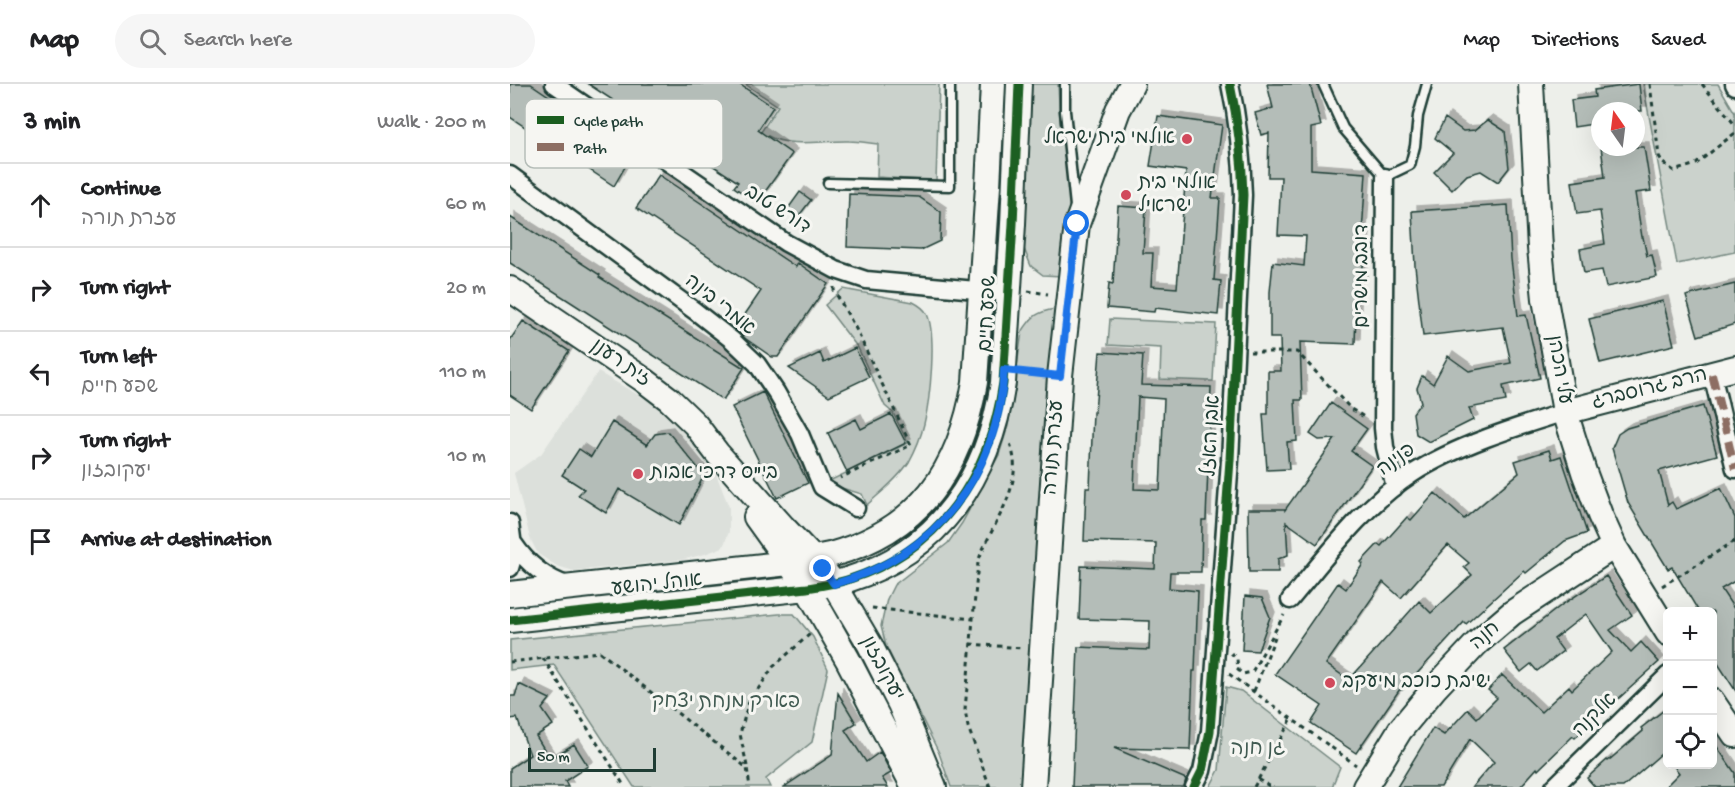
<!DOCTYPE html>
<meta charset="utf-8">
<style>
:root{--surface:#fff;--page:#f6f6f6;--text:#202124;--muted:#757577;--line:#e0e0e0}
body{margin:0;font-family:"Gochi Hand","Playpen Sans Hebrew",sans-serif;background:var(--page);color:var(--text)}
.controls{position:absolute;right:18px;bottom:18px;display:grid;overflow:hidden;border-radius:9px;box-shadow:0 6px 24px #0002}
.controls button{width:54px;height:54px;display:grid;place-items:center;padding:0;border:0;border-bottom:2px solid var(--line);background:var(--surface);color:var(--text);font:30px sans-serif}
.compass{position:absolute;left:1081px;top:18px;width:54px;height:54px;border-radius:50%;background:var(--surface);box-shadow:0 6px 24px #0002;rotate:346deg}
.scale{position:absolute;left:18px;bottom:15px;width:128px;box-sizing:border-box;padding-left:6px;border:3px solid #1f3d34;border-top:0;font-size:16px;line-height:21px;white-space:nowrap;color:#1f3d34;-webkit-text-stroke:4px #f6f6f2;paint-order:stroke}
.stop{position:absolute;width:18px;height:18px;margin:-14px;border:4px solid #1a73e8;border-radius:50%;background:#fff}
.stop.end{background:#1a73e8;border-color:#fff;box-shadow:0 2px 6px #0008}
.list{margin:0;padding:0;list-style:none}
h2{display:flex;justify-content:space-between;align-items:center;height:78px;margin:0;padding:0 24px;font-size:26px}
h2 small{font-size:20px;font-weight:400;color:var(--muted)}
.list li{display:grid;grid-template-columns:39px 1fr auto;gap:18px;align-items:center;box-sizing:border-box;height:84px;padding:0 24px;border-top:2px solid var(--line)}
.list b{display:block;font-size:22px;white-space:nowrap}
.list p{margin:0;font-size:20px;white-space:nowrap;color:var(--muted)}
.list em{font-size:20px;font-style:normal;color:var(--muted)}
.icon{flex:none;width:33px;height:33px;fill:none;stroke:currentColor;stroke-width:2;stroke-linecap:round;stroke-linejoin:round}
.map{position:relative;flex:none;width:1225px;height:703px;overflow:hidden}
header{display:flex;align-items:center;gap:36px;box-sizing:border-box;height:84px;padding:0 30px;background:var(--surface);border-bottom:2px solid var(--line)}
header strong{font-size:28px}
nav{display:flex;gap:33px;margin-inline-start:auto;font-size:21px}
.search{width:420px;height:54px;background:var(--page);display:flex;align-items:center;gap:15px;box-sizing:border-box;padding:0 21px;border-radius:33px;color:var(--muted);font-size:22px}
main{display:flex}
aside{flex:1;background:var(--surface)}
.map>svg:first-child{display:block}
.built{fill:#dce0db}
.green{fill:#cbd2cc;stroke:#758880;stroke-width:1.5}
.building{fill:#b4bdb8;stroke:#1f3d34;stroke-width:1.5;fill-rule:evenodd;filter:url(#shadow)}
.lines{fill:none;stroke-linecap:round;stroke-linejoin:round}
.lane-casing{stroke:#1f3d34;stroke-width:13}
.street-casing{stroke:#1f3d34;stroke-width:21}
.secondary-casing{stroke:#1f3d34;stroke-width:28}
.path{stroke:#1f3d34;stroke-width:3;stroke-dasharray:4.5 4.5;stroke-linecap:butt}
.lane{stroke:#f6f6f2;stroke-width:8}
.street{stroke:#f6f6f2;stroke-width:16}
.secondary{stroke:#f6f6f2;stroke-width:24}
.quiet{stroke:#8d6e63;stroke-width:8;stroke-dasharray:15 8;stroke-linecap:butt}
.cycleway-casing{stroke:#f6f6f2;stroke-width:13}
.cycleway{stroke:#1b5e20;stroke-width:9}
.route{stroke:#1a73e8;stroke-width:8}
.poi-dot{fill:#d1495b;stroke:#f6f6f2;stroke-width:2}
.labels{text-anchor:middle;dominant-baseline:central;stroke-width:6;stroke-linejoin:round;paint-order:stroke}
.poi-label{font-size:20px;fill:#1f3d34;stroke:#f6f6f2;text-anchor:start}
.street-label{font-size:20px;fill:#1f3d34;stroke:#f6f6f2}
.park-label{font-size:20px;fill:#415b52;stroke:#f6f6f2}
.key{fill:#f6f6f2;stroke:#b6beb9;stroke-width:1.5}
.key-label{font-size:16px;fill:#1f3d34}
</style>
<header>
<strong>Map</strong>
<div class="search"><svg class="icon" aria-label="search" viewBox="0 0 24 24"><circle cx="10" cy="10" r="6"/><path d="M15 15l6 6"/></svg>Search here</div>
<nav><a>Map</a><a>Directions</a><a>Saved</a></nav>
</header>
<main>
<aside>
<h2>3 min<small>Walk · 200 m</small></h2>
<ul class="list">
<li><svg class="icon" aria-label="ahead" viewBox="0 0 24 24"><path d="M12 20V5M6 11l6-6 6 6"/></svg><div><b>Continue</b><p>עזרת תורה</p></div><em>60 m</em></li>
<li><svg class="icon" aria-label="right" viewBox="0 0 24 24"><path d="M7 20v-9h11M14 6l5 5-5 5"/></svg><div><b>Turn right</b></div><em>20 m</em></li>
<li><svg class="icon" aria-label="left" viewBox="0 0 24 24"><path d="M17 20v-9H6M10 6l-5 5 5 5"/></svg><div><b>Turn left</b><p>שפע חיים</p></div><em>110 m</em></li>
<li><svg class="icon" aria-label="right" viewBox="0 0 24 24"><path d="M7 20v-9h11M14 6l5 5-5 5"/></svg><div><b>Turn right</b><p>יעקובזון</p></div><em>10 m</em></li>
<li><svg class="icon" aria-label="arrive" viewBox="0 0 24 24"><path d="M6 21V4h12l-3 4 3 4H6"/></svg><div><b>Arrive at destination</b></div></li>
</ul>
</aside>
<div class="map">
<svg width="1225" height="703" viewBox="0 0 1225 703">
<defs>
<filter id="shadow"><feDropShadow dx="5" dy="-5" stdDeviation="0" flood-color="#0004"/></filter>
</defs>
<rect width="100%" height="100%" fill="#edefea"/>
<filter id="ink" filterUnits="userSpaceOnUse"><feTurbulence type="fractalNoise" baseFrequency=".0167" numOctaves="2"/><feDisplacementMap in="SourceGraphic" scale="12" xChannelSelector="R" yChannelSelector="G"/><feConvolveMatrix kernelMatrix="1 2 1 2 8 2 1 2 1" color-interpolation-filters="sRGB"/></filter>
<g filter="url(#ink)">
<path class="built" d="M88,288L153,325L174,344L206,390L219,423V448L213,463L195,470L171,476L64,487L47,482L28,470L20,454L4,389L31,370Z"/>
<path class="green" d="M235,0H429L426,97L367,93L368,60C358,59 349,57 339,57C316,56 278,64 258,52L255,55L249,51L268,22Z
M516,0H548L550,38L562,105L552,192L533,191L521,182L511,157Z
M1133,0H1208L1225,29V168L1167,180Z
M333,205L403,218C409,221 414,224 417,230C427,252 420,316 414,340C411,353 405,367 399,378C388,395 371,408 357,421L352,410L315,399L398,359L383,329L375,322L348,264L315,221Z
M545,225L511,703H441L429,669L376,562L371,542L377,515L384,501L438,459L452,439L489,371L498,342L512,248C522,232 527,228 545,225Z
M600,235L706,240L703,297L650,295L651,264L598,261Z
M269,530H284L303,553L318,585L302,658L256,695L260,703H124L44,581L0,586V556Z
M716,603L731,607L830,683L822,703H700L709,686Z"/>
<path class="building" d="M0,0H21L123,69L104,102L0,33Z
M78,0H229L263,23L248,46L282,70L247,119L224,103L228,98Z
M757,0H800L811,42L801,44V85L856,89L852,149L855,150L852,197L847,196L845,260L790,258L792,316H785L787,357L777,358L779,385L757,386L753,330H758V287H771L770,254H760V208L763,178L794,182L796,152L768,151L771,93H758L759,49L751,51L745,29L763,24Z
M1129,0L1132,27H1090V39L1064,43L1061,16L1085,13L1084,6Z
M648,32L712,41L702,114H710L704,196L711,197L708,231L645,224L644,228L597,224L599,199L603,200L608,122L636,124L633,169H643L641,202L667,204L676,87L640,82Z
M935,34L953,47L965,46L978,36L995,47L999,84L988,98L971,87L957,91L942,106L924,88L943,69L925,54Z
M1091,63H1134L1141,107L1125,109L1132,153H1133L1137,172L1142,171L1147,193L1096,203L1092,186L1074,189L1070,165L1095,160L1090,127L1067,130L1062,98L1095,93Z
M149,91L286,183L288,179L318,200L268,273H262L236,255L225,245L251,207L126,124Z
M290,108L301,116L288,133L277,126Z
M339,110L409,113L431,128L430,157L411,166L337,163Z
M998,121L1001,175L1008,232L1016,231L1030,294L993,302L996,317L959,324L963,336L919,358L906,350L903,329L911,318L907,304L912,292L923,300L938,272L959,287L1001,279L993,243L913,252L905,182L902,127Z
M0,133L90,191L89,193L234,284L213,316L0,179Z
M1225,200V240L1188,252L1176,212Z
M1153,217L1164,261L1090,279L1079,235Z
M13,237L59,267L21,325L0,311V256Z
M345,264L359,293L319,312L279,284L310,269L314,279Z
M590,268L633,271L631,301L701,303L696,436H692L691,488H660L659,504L688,507L685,587H683L680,666L604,664L676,695L674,703H562L568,563L639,566L640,537L569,535L571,482L645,485L646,459L574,457L576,404H580L583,328H585ZM628,313L654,315L650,406L624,405Z
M253,308L298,399L267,414L222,323Z
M821,319L857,345L841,367L862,382L807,460L776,438L778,471L768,475V488H739L738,425H775V426L825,355L809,356L800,350Z
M1193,322L1207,371L1149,387L1158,421L1162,418L1166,425L1211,404L1225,434V497L1211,505L1225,526V606L1203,572V528H1189L1162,483L1158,485L1150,472L1118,419L1102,364L1108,350L1117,344Z
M381,330L396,359L337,388L318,349L346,335L351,345Z
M102,338L137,361L145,350L158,348L194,391L169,441L109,405L96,429L68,411L74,405L52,391L69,365L81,373Z
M1039,366L1042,375L1051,372L1077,449L1055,457L1016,489L1014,487L956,540L954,538L892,606L890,605L846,669L801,639L812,622L765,590L828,499L836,505L853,480L851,478L868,460L871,462L897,433L901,436L925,409L954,435L1009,389L1005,377ZM938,461L959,479L954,483L962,491L921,529L909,517L839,596L816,580L873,498L891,514Z
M1096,492L1122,531L1100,546L1121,568L1131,558L1149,578L1065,654L1063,652L1028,686L1027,684L1010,703H962L984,678L960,655L931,703H887L923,644L934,651L958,625L967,634L987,614L978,606L992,591L1031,628L1059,602L1062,606L1102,568L1076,530L1044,555L1053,567L1027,587L1021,580L1011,588L994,566L1053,520Z
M735,512L752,514L760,533L748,567L732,566Z
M9,600L40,615L32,625L43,641L26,652L40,675L64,660L78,682L55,697L58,703H0V684L20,671L7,634L0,635V612H5Z
M328,609L346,639L335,646L356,678L370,668L381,689L372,694L378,703H274L322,671Z
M1158,623V664L1113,703H1085L1077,694L1097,676L1098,677L1133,647L1131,644Z
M1203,657L1225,689V703H1155L1169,689L1163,681H1203Z"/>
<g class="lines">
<g class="lane-casing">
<path id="lane" d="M555,0V27L565,122
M813,0L833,44L875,93L900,81L905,62L908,32L917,0
M318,99L440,102V0"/>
</g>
<g class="street-casing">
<path id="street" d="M44,0L276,159L326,186L356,196L499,209
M1224,0L1225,2
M0,91L185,227L222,256L247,280L266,308L290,350L312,403L346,424
M875,93L873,344L875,363L885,403
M1202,290L1225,385
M0,439L4,470L0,484
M4,460C18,481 35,494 59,502
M780,516C817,472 853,422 902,390C945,362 1006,343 1055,328
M684,703L692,687L700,647L720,376L733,111C732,73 728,37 720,0
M1044,703L1158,591"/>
</g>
<g class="secondary-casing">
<path id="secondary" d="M1021,0L1030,164L1035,215L1055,328L1074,388L1090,431L1104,462L1158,549
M0,205L134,296L159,315L185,340L207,369L273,443L313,485L324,500L360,561L390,620L424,703
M1055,328L1225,284
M246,433L297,504L338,576L404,703
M0,510L279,479C293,476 307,474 320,471C410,446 450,387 465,298L478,102L483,0
M0,536L297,504C310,502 324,500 337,496C431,467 479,392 493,299L503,140L509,0
M1202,617L1225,651
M523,703L550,292L567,140L608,26L622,0
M855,703L890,646L924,605L967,559L1002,529L1104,462"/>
</g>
<path class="path" d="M1140,0L1149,72L1153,79L1164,87L1186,80L1225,49
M1192,0L1225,41
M324,203V206L346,245L401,361L330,394
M518,207L538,210
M740,268H787L841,325L856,334
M514,289L531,290
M1152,502L1225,457
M362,524L463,535
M460,560L513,564
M721,569L727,575L728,586L733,590L742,588L774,531
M33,574L115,703
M0,578L90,568L237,684L240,703
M719,590L846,681
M744,607L765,553
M237,682L230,650L238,620L263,583L300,550
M748,695L761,703
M480,703L458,643L455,626L468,478C481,439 518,401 499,357
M744,703L782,634"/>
<use href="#lane" class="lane"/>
<use href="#street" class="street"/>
<use href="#secondary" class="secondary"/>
<path class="quiet" d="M1202,290L1225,385"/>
<g class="cycleway-casing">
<path id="cycleway" d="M0,536L297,504C310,502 324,500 337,496C431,467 479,392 493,299L503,140L509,0
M684,703L692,687L700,647L720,376L733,111C732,73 728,37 720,0"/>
</g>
<use href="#cycleway" class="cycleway"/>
</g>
</g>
<g class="lines" filter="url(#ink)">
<path class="route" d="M313,485L324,500C426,472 488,391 494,286L550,292L567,140"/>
</g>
<g class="poi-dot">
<circle cx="677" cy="55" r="6"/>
<circle cx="616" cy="111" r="6"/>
<circle cx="128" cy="390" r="6"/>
<circle cx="820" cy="599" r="6"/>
</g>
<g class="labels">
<g class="poi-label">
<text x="665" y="55" text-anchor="end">אולמי בית ישראל</text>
<text x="628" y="100">אולמי בית<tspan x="628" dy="23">ישרא'ל</tspan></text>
<text x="140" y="390">בי"ס דרכי אבות</text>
<text x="832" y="599">ישיבת כוכב מיעקב</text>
</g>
<g class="street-label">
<text transform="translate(267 127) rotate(33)">דורש טוב</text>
<text transform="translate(853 192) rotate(-90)">דובב מישרים</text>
<text transform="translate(209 222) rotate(39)">אמרי בינה</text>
<text transform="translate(479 230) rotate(-87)">שפע חיים</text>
<text transform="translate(110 280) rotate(35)">זית רענן</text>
<text transform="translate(1048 286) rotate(80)">עלי הכהן</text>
<text transform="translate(1140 306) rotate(-14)">הרב גרוסברג</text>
<text transform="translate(703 352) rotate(-87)">אבן האזל</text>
<text transform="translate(545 364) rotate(-86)">עזרת תורה</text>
<text transform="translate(887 377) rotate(-36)">פנינה</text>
<text transform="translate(147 502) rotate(-6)">אוהל יהושע</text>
<text transform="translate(976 553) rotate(-42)">חנה</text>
<text transform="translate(371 585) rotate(62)">יעקובזון</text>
<text transform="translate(1086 632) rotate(-45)">אלקנה</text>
</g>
<g class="park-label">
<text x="216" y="619">פארק מנחת יצחק</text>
<text x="748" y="666">גן חנה</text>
</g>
</g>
<rect x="15" y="15" width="198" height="69" rx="9" class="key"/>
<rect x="27" y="32" width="27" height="8" fill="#1b5e20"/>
<rect x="27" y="59" width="27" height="8" fill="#8d6e63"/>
<g class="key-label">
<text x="64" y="42">Cycle path</text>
<text x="64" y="69">Path</text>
</g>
</svg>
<div class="controls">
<button>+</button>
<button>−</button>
<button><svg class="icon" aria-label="locate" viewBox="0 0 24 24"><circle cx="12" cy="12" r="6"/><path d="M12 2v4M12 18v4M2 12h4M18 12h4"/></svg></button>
</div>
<svg class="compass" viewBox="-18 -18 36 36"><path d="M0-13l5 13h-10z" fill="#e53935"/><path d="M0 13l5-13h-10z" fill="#757577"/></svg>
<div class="scale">50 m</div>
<div class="stop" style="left:567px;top:140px"></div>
<div class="stop end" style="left:313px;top:485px"></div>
</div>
</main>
